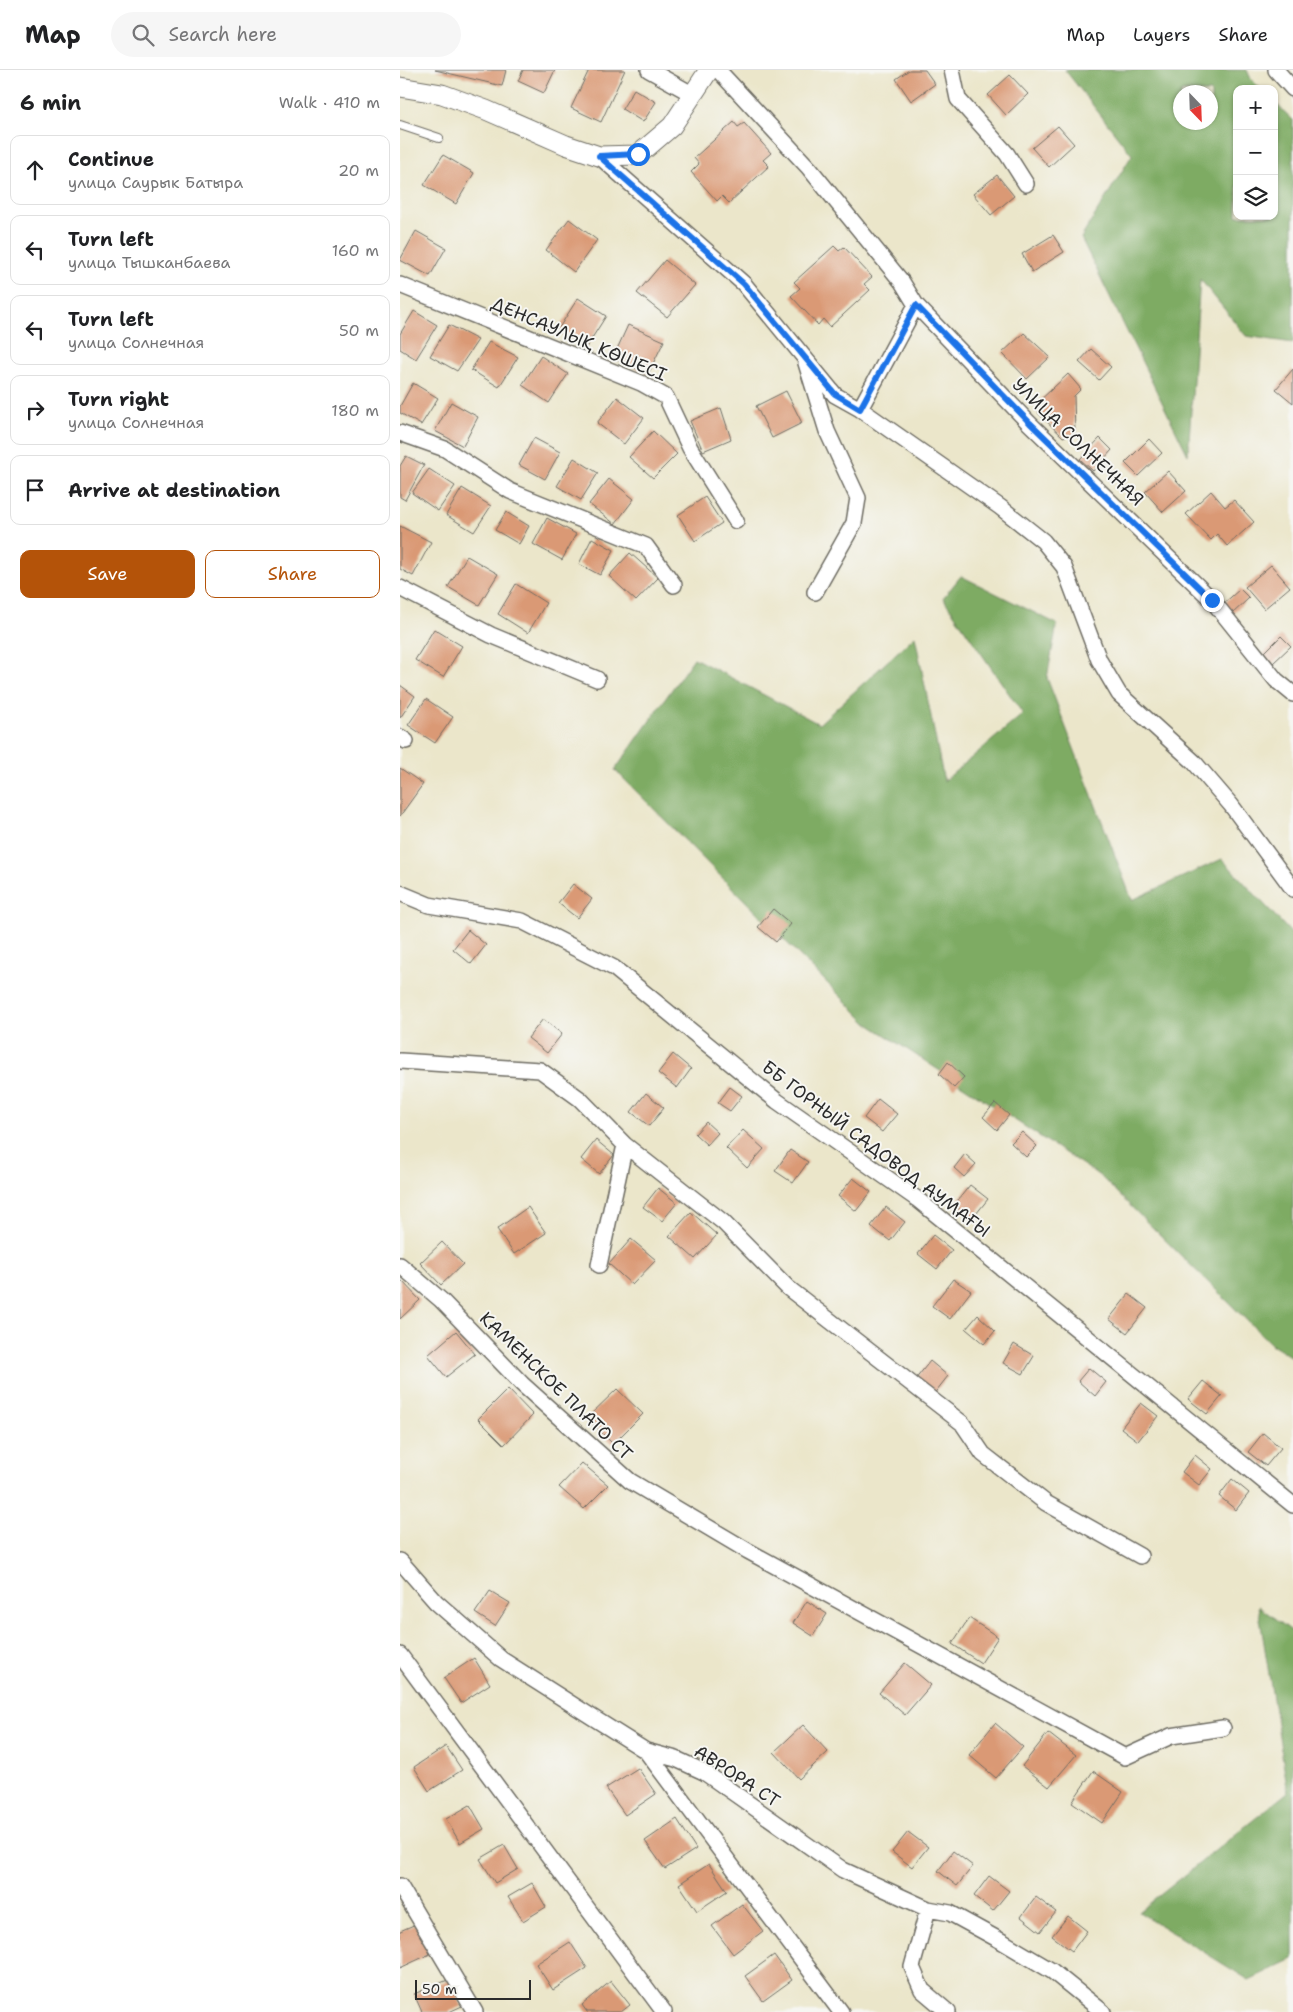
<!DOCTYPE html>
<meta charset="utf-8">
<style>
:root{--surface:#fff;--page:#f6f6f6;--text:#202124;--muted:#757577;--line:#e0e0e0;--accent:#b45309}
body{margin:0;font-family:"Shantell Sans",sans-serif;background:var(--page);color:var(--text)}
.controls{position:absolute;right:15px;top:15px;display:grid;overflow:hidden;border-radius:10px;box-shadow:0 1px 4px #0004}
.controls button{width:45px;height:45px;display:grid;place-items:center;padding:0;border:0;border-bottom:1px solid var(--line);background:var(--surface);color:var(--text);font:25px sans-serif}
.compass{position:absolute;left:773px;top:15px;width:45px;height:45px;border-radius:50%;background:var(--surface);box-shadow:0 1px 4px #0004;rotate:157deg}
.scale{position:absolute;left:15px;bottom:12px;width:116px;box-sizing:border-box;padding-left:5px;border:2px solid #2b2b2b;border-top:0;font-size:14px;line-height:18px;white-space:nowrap;color:#2b2b2b;-webkit-text-stroke:4px #f6f6f2;paint-order:stroke}
.stop{position:absolute;width:15px;height:15px;margin:-11px;border:4px solid #1a73e8;border-radius:50%;background:#fff}
.stop.end{background:#1a73e8;border-color:#fff;box-shadow:0 1px 5px #0008}
.list{margin:0;padding:0;list-style:none}
h2{display:flex;justify-content:space-between;align-items:center;height:65px;margin:0;padding:0 20px;font-size:21px}
h2 small{font-size:16px;font-weight:400;color:var(--muted)}
.list li{display:grid;grid-template-columns:32px 1fr auto;gap:15px;align-items:center;box-sizing:border-box;height:70px;margin:0 10px 10px;padding:0 10px;border:1px solid var(--line);border-radius:10px}
.list b{display:block;font-size:19px;white-space:nowrap}
.list p{margin:0;font-size:16px;white-space:nowrap;color:var(--muted)}
.list em{font-size:16px;font-style:normal;color:var(--muted)}
.actions{display:flex;gap:10px;padding:15px 20px}
.actions a{flex:1;padding:11px 0;border:1px solid var(--accent);border-radius:10px;text-align:center;font-size:18px;color:var(--accent)}
.actions .main{background:var(--accent);color:#fff}
.icon{flex:none;width:28px;height:28px;fill:none;stroke:currentColor;stroke-width:2;stroke-linecap:round;stroke-linejoin:round}
.map{position:relative;flex:none;width:893px;height:1942px;overflow:hidden}
header{display:flex;align-items:center;gap:30px;box-sizing:border-box;height:70px;padding:0 25px;background:var(--surface);border-bottom:1px solid var(--line)}
header strong{font-size:24px}
nav{display:flex;gap:28px;margin-inline-start:auto;font-size:18px}
.search{width:350px;height:45px;background:var(--page);display:flex;align-items:center;gap:12px;box-sizing:border-box;padding:0 18px;border-radius:28px;color:var(--muted);font-size:19px}
main{display:flex}
aside{flex:1;background:var(--surface)}
.map>svg:first-child{display:block}
.forest{fill:#7eab64;stroke:#546b48;fill-rule:evenodd}
.building{fill:#da9975}
.lines{fill:none;stroke-linecap:round;stroke-linejoin:round}
.service-casing{stroke:#6e6c63;stroke-width:10}
.minor-casing{stroke:#6e6c63;stroke-width:18}
.tertiary-casing{stroke:#6e6c63;stroke-width:21}
.service{stroke:#fff;stroke-width:8}
.minor{stroke:#fff;stroke-width:15}
.tertiary{stroke:#fff;stroke-width:19}
.route{stroke:#1a73e8;stroke-width:6}
.labels{text-anchor:middle;dominant-baseline:central;stroke-width:4;stroke-linejoin:round;paint-order:stroke}
.street-label{font-size:18px;fill:#2b2b2b;stroke:#f6f6f2}
</style>
<header>
<strong>Map</strong>
<div class="search"><svg class="icon" aria-label="search" viewBox="0 0 24 24"><circle cx="10" cy="10" r="6"/><path d="M15 15l6 6"/></svg>Search here</div>
<nav><a>Map</a><a>Layers</a><a>Share</a></nav>
</header>
<main>
<aside>
<h2>6 min<small>Walk · 410 m</small></h2>
<ul class="list">
<li><svg class="icon" aria-label="ahead" viewBox="0 0 24 24"><path d="M12 20V5M6 11l6-6 6 6"/></svg><div><b>Continue</b><p>улица Саурык Батыра</p></div><em>20 m</em></li>
<li><svg class="icon" aria-label="left" viewBox="0 0 24 24"><path d="M17 20v-9H6M10 6l-5 5 5 5"/></svg><div><b>Turn left</b><p>улица Тышканбаева</p></div><em>160 m</em></li>
<li><svg class="icon" aria-label="left" viewBox="0 0 24 24"><path d="M17 20v-9H6M10 6l-5 5 5 5"/></svg><div><b>Turn left</b><p>улица Солнечная</p></div><em>50 m</em></li>
<li><svg class="icon" aria-label="right" viewBox="0 0 24 24"><path d="M7 20v-9h11M14 6l5 5-5 5"/></svg><div><b>Turn right</b><p>улица Солнечная</p></div><em>180 m</em></li>
<li><svg class="icon" aria-label="arrive" viewBox="0 0 24 24"><path d="M6 21V4h12l-3 4 3 4H6"/></svg><div><b>Arrive at destination</b></div></li>
</ul>
<div class="actions"><a class="main">Save</a><a>Share</a></div>
</aside>
<div class="map">
<svg width="893" height="1942" viewBox="0 0 893 1942">
<rect width="100%" height="100%" fill="#f6f6f2"/>
<filter id="ink" filterUnits="userSpaceOnUse"><feTurbulence type="fractalNoise" baseFrequency=".02" numOctaves="2"/><feDisplacementMap in="SourceGraphic" scale="10" xChannelSelector="R" yChannelSelector="G"/><feConvolveMatrix kernelMatrix="1 2 1 2 8 2 1 2 1" color-interpolation-filters="sRGB"/></filter>
<filter id="wash" filterUnits="userSpaceOnUse"><feTurbulence type="fractalNoise" baseFrequency=".0096" numOctaves="4" result="noise"/><feDisplacementMap in="SourceGraphic" scale="20" xChannelSelector="R" yChannelSelector="G"/><feGaussianBlur stdDeviation="1.12" result="paint"/><feColorMatrix in="noise" values="0 0 0 0 0 0 0 0 0 0 0 0 0 0 0 0 0 1.4 0 .05"/><feComposite in="paint" operator="in"/></filter>
<g filter="url(#wash)">
<rect width="100%" height="100%" fill="#ebe6ca"/>
<path class="forest" d="M665,0H847L851,9L861,19H837V146H874V32L893,50V273L846,266L800,209L788,385L681,168L732,85ZM781,22H811V52H781Z
M561,506L657,554L647,608L732,830L822,789L893,865V1288L872,1275L700,1106L467,953L215,700L294,588L419,654L515,566L544,711L623,644L543,528Z
M858,1536L893,1562V1889L849,1910L739,1842L888,1722Z"/>
<g id="blocks">
<path class="building" d="M35,0H106L102,16Z
M123,0H155L144,23L118,11Z
M189,0H225L201,52L171,38Z
M509,0H525L535,14L511,31L496,9Z
M610,5L628,24L606,45L588,25Z
M234,19L256,32L243,52L222,39Z
M334,52L338,57L344,53L371,83L363,90L369,96L329,133L322,126L317,131L291,102L299,94L294,88Z
M658,56L674,74L649,97L632,78Z
M43,85L74,103L56,134L24,115Z
M597,105L614,126L591,145L573,124Z
M169,149L197,170L174,202L146,180Z
M16,161L46,178L30,206L0,190Z
M653,165L664,182L632,202L622,184Z
M434,176L439,181L444,177L472,207L464,214L470,220L430,257L423,249L418,255L391,226L400,218L394,212Z
M265,190L295,215L267,247L237,223Z
M178,228L206,246L185,279L157,261Z
M14,241L37,255L16,289L0,279V264Z
M49,255L78,270L57,301L30,286Z
M228,255L264,271L248,304L213,288Z
M624,263L650,287L627,309L602,283Z
M89,272L118,287L99,317L71,300Z
M691,279L711,297L699,310L679,292Z
M141,286L168,304L149,333L122,315Z
M893,299V333L876,319Z
M668,304L681,319L674,326L675,363L663,367L639,344L637,333Z
M13,313L38,328L21,355L0,343V336Z
M386,321L402,353L372,368L356,336Z
M217,327L244,348L224,374L197,353Z
M51,332L78,347L63,376L35,361Z
M321,338L331,369L303,381L290,351Z
M253,361L277,384L253,408L229,387Z
M134,368L160,382L145,409L119,395Z
M700,368L712,380L693,401L680,389Z
M749,369L762,383L738,406L725,393Z
M6,386L24,395L5,430L0,427V396Z
M174,388L198,403L181,430L157,416Z
M29,399L55,416L38,441L12,423Z
M768,401L786,421L763,442L745,422Z
M209,409L234,429L215,454L189,434Z
M62,418L91,436L74,462L46,445Z
M811,421L825,437L834,430L854,452L827,476L817,464L811,470L786,444Z
M305,427L322,453L295,471L278,445Z
M106,442L129,456L119,474L95,460Z
M147,448L176,464L162,490L133,474Z
M0,456L31,472L13,506L0,499Z
M192,468L214,480L200,505L179,494Z
M230,483L258,508L236,531L209,506Z
M67,486L98,504L79,535L48,517Z
M871,495L890,517L864,539L845,517Z
M116,514L146,533L128,563L98,544Z
M840,519L849,528L831,545L822,535Z
M34,559L62,576L43,607L15,590Z
M881,566L891,576L872,594L863,584Z
M0,615L15,626L0,648Z
M26,629L53,647L35,673L8,655Z
M0,698L23,714L0,746Z
M173,814L192,829L177,848L158,833Z
M373,839L391,854L376,872L358,857Z
M68,860L86,875L71,894L53,879Z
M143,949L162,964L147,983L128,968Z
M273,984L291,999L277,1018L258,1003Z
M548,992L564,1007L554,1018L539,1004Z
M330,1017L342,1026L330,1041L318,1033Z
M246,1023L264,1038L249,1056L231,1042Z
M478,1029L497,1044L482,1062L464,1048Z
M595,1033L609,1045L597,1060L583,1047Z
M306,1052L318,1063L307,1075L295,1064Z
M343,1060L364,1079L347,1098L326,1078Z
M622,1062L637,1076L626,1087L611,1073Z
M196,1070L214,1085L199,1104L181,1089Z
M390,1080L408,1092L393,1113L375,1101Z
M565,1084L576,1094L564,1107L554,1098Z
M453,1108L471,1122L456,1141L438,1126Z
M570,1115L588,1129L572,1149L554,1135Z
M258,1118L277,1133L262,1151L243,1137Z
M128,1137L146,1163L114,1184L97,1159Z
M486,1137L505,1152L490,1171L471,1156Z
M291,1142L317,1165L295,1189L269,1166Z
M533,1165L552,1180L537,1199L518,1184Z
M231,1169L256,1190L232,1215L209,1194Z
M42,1172L63,1194L41,1215L20,1193Z
M0,1209L20,1230L0,1249Z
M553,1209L571,1221L550,1249L532,1236Z
M729,1224L747,1238L727,1263L709,1249Z
M578,1245L595,1261L584,1274L566,1259Z
M56,1261L75,1284L46,1307L28,1285Z
M614,1274L634,1286L623,1304L603,1293Z
M530,1291L548,1306L533,1325L515,1310Z
M689,1298L706,1312L695,1326L678,1311Z
M803,1311L822,1326L807,1344L788,1329Z
M108,1319L133,1345L104,1375L78,1349Z
M217,1319L243,1344L213,1374L187,1348Z
M741,1333L758,1346L738,1371L721,1358Z
M863,1363L881,1378L866,1396L848,1382Z
M795,1385L812,1399L799,1415L782,1402Z
M182,1393L208,1415L184,1439L159,1417Z
M832,1409L849,1423L836,1440L819,1426Z
M90,1521L110,1533L95,1556L75,1543Z
M407,1531L427,1544L413,1566L393,1553Z
M569,1548L598,1567L581,1593L552,1574Z
M74,1588L90,1614L61,1633L44,1608Z
M505,1593L531,1615L505,1645L479,1623Z
M595,1653L623,1677L596,1708L569,1685Z
M403,1655L428,1682L399,1709L374,1682Z
M648,1663L676,1685L649,1717L622,1696Z
M46,1676L62,1700L29,1721L14,1697Z
M238,1698L256,1724L225,1745L206,1718Z
M693,1701L723,1722L702,1753L672,1732Z
M70,1735L84,1759L60,1773L46,1749Z
M277,1749L296,1779L265,1799L245,1771Z
M508,1762L528,1777L512,1797L492,1782Z
M104,1775L118,1799L95,1813L80,1789Z
M553,1781L573,1796L557,1816L538,1801Z
M309,1794L327,1821L297,1841L279,1814Z
M589,1806L609,1821L593,1841L574,1826Z
M132,1813L146,1837L123,1851L108,1827Z
M636,1827L656,1842L640,1862L621,1847Z
M342,1834L363,1861L333,1884L312,1856Z
M668,1846L687,1861L672,1881L652,1866Z
M16,1854L30,1884L0,1898V1861Z
M170,1872L187,1898L153,1920L136,1894Z
M374,1885L392,1910L363,1931L345,1906Z
M50,1909L62,1936L49,1942H22L14,1924Z
M211,1911L230,1935L221,1942H187L182,1935Z"/>
</g>
</g>
<g filter="url(#ink)">
<use href="#blocks" fill-opacity="0" stroke="#6e6c63" stroke-width="1"/>
<g class="lines">
<g class="service-casing">
<path id="service" d="M0,55L39,68"/>
</g>
<g class="minor-casing">
<path id="minor" d="M249,0L292,24
M318,0L409,98L502,212L516,235
M552,0L558,29L607,84L626,114
M876,0L893,19
M199,86L344,214L435,325L460,339L600,437L643,471L664,497L699,590L719,624L794,692L831,735L893,819
M0,215L241,313L266,327L290,378L336,451
M406,293L427,361L458,428L454,453L415,522
M460,339L516,235L629,353L812,530L876,610L893,624
M0,363L45,379L110,421L246,476L274,515
M0,518L91,565L197,609
M0,667L6,671
M0,823L29,835L122,851L214,898L377,1031L517,1129L893,1435
M0,991L140,1000L180,1029L225,1075L323,1152L388,1218L562,1353L583,1384L646,1433L740,1486
M0,1195L41,1230L122,1314L230,1411L348,1481L725,1687L771,1666L823,1658
M199,1195L225,1075
M0,1491L36,1532L101,1589L192,1647L246,1681L276,1689L304,1702L443,1800L528,1839L550,1843L603,1872L652,1901L703,1942
M0,1585L264,1942
M246,1681L441,1942
M0,1816L75,1942
M528,1839L512,1897L522,1920L548,1942"/>
</g>
<g class="tertiary-casing">
<path id="tertiary" d="M0,17L42,24L86,40L166,75L199,86L238,85L272,56L309,0"/>
</g>
<use href="#service" class="service"/>
<use href="#minor" class="minor"/>
<use href="#tertiary" class="tertiary"/>
</g>
</g>
<g class="lines" filter="url(#ink)">
<path class="route" d="M238,84L199,86L344,214L435,324L460,339L516,235L630,353L812,530"/>
</g>
<g class="labels">
<g class="street-label">
<text transform="translate(179 269) rotate(23)">ДЕНСАУЛЫҚ КӨШЕСІ</text>
<text transform="translate(678 372) rotate(44)">УЛИЦА СОЛНЕЧНАЯ</text>
<text transform="translate(476 1079) rotate(37)">ББ ГОРНЫЙ САДОВОД АУМАҒЫ</text>
<text transform="translate(156 1316) rotate(44)">КАМЕНСКОЕ ПЛАТО СТ</text>
<text transform="translate(337 1706) rotate(33)">АВРОРА СТ</text>
</g>
</g>
</svg>
<div class="controls">
<button>+</button>
<button>−</button>
<button><svg class="icon" aria-label="layers" viewBox="0 0 24 24"><path d="M12 4l9 5-9 5-9-5zM3 14l9 5 9-5"/></svg></button>
</div>
<svg class="compass" viewBox="-18 -18 36 36"><path d="M0-13l5 13h-10z" fill="#e53935"/><path d="M0 13l5-13h-10z" fill="#757577"/></svg>
<div class="scale">50 m</div>
<div class="stop" style="left:238px;top:84px"></div>
<div class="stop end" style="left:812px;top:530px"></div>
</div>
</main>
